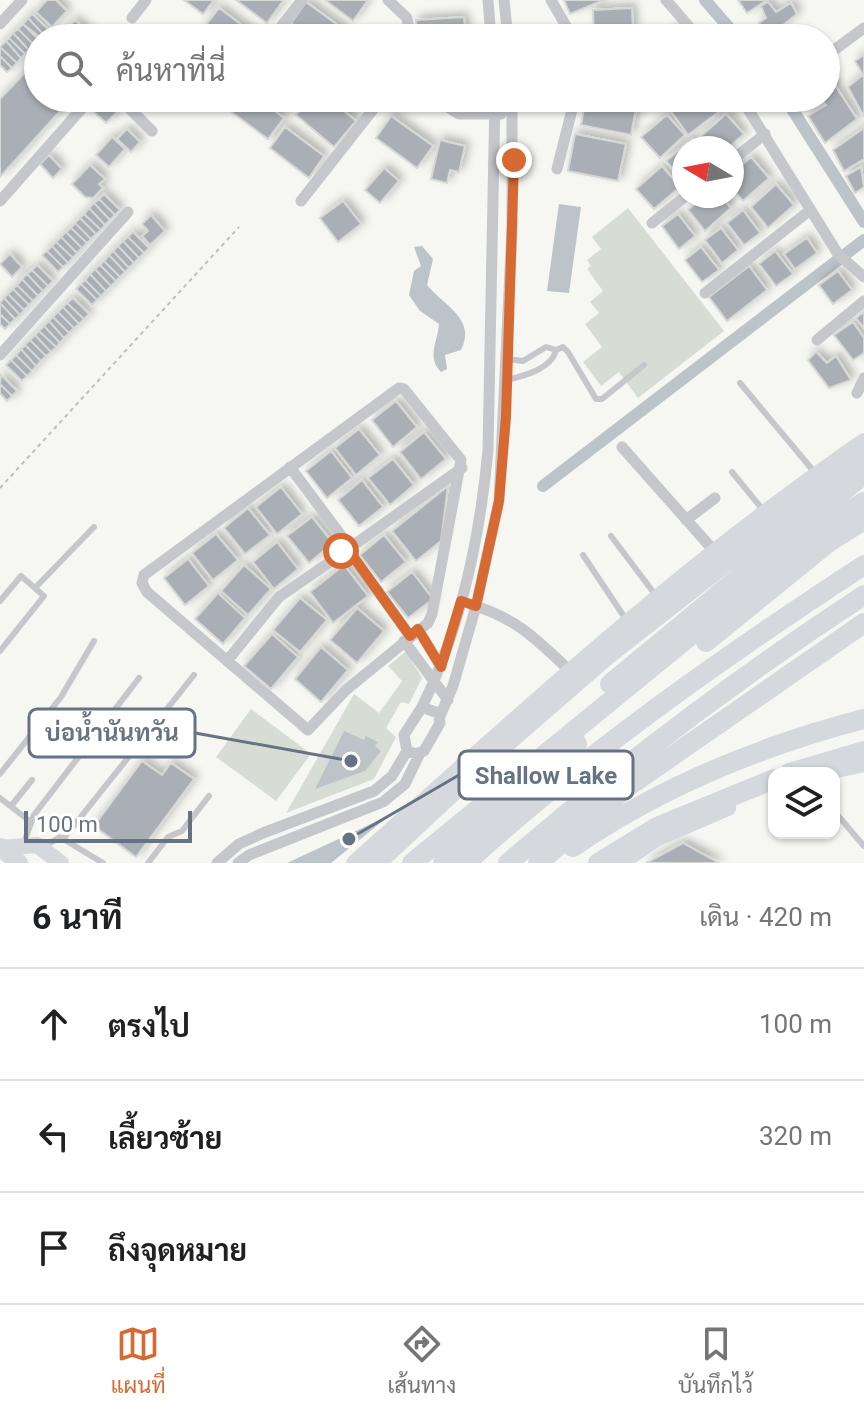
<!DOCTYPE html>
<html lang="th">
<meta charset="utf-8">
<style>
:root{--surface:#fff;--page:#f6f6f6;--text:#202124;--muted:#757577;--line:#e0e0e0;--accent:#d76a32}
body{margin:0;font-family:Roboto,Sarabun,sans-serif;background:var(--page);color:var(--text)}
.controls{position:absolute;right:24px;bottom:24px;display:grid;overflow:hidden;border-radius:16px;box-shadow:0 2px 6px #0004}
.controls button{width:72px;height:72px;display:grid;place-items:center;padding:0;border:0;border-bottom:2px solid var(--line);background:var(--surface);color:var(--text);font:40px sans-serif}
.compass{position:absolute;left:672px;top:136px;width:72px;height:72px;border-radius:50%;background:var(--surface);box-shadow:0 2px 6px #0004;rotate:280deg}
.scale{position:absolute;left:24px;bottom:20px;width:168px;box-sizing:border-box;padding-left:8px;border:4px solid #677382;border-top:0;font-size:22px;line-height:28px;white-space:nowrap;color:#677382;-webkit-text-stroke:6px #fff;paint-order:stroke}
.stop{position:absolute;width:24px;height:24px;margin:-18px;border:6px solid #d76a32;border-radius:50%;background:#fff}
.stop.end{background:#d76a32;border-color:#fff;box-shadow:0 2px 8px #0008}
.list{margin:0;padding:0;list-style:none}
h2{display:flex;justify-content:space-between;align-items:center;height:104px;margin:0;padding:0 32px;font-size:34px}
h2 small{font-size:26px;font-weight:400;color:var(--muted)}
.list li{display:grid;grid-template-columns:52px 1fr auto;gap:24px;align-items:center;box-sizing:border-box;height:112px;padding:0 32px;border-top:2px solid var(--line)}
.list b{display:block;font-size:30px;white-space:nowrap}
.list em{font-size:26px;font-style:normal;color:var(--muted)}
.icon{flex:none;width:44px;height:44px;fill:none;stroke:currentColor;stroke-width:2;stroke-linecap:round;stroke-linejoin:round}
.map{position:relative;flex:none;width:864px;height:863px;overflow:hidden}
.search{position:absolute;background:var(--surface);box-shadow:0 2px 6px #0004;left:24px;right:24px;top:24px;height:88px;display:flex;align-items:center;gap:20px;box-sizing:border-box;padding:0 28px;border-radius:44px;color:var(--muted);font-size:30px}
.sheet{height:440px;background:var(--surface)}
nav{display:flex;justify-content:space-around;align-items:center;box-sizing:border-box;height:112px;border-top:2px solid var(--line);background:var(--surface);font-size:22px;color:var(--muted)}
nav a{display:grid;justify-items:center;gap:4px}
nav .on{color:var(--accent)}
.map>svg:first-child{display:block}
.green{fill:#d7ddd4}
.water{fill:#bcc4c9}
.lines{fill:none;stroke-linecap:round;stroke-linejoin:round}
.canal{stroke:#bcc4c9;stroke-width:12}
.building{fill:#a9afb5;stroke:#d7d8d6;stroke-width:2;filter:url(#shadow)}
.path{stroke:#bcbec0;stroke-width:2;stroke-dasharray:4 4;stroke-linecap:butt}
.lane{stroke:#c5c7cb;stroke-width:6}
.street{stroke:#c5c7cb;stroke-width:11}
.secondary{stroke:#d5d8dc;stroke-width:16}
.primary{stroke:#d5d8dc;stroke-width:18}
.highway{stroke:#d5d8dc;stroke-width:20}
.route{stroke:#d76a32;stroke-width:10}
.leader{fill:none;stroke:#677382;stroke-width:3}
.callout-dot{fill:#677382;stroke:#fff;stroke-width:3}
.callout{fill:#fff;stroke:#677382;stroke-width:3}
.callout-label{font-size:24px;text-anchor:middle;font-weight:bold;fill:#677382}
</style>
<div class="map">
<svg width="864" height="863" viewBox="0 0 864 863">
<defs>
<filter id="shadow"><feDropShadow dx="4" dy="-4" stdDeviation="4" flood-color="#0004"/></filter>
</defs>
<rect width="100%" height="100%" fill="#f6f6f3"/>
<path class="green" d="M628,208L724,331L638,398L619,372L601,386L583,362L602,347L585,324L599,313L590,302L603,291L587,269L591,266L587,260L601,249L592,237Z
M406,651L422,678L409,704L401,702L386,728L396,737L374,779L286,813L354,694L379,713L402,681L388,666Z
M251,709L311,754L276,801L216,757Z"/>
<path class="water" d="M559,204L581,207L569,293L547,291Z
M422,246L433,259L427,285C443,305 477,319 461,350L445,355L447,369L441,372C426,357 438,341 439,324L420,311L409,295L414,271L421,266L414,247Z
M344,731L364,740L366,736L378,742L375,746L381,751L365,771L315,789Z
M390,815L331,863H287Z"/>
<g class="lines">
<path class="canal" d="M705,0L738,38
M785,98L864,222
M543,486L864,240"/>
</g>
<path class="building" d="M47,0H56L67,11L52,27L36,12Z
M184,0H214L203,14Z
M236,0H281L283,1L267,23Z
M325,0H368L353,21Z
M564,0H604L570,14Z
M738,0H767L747,13Z
M306,2L346,31L340,38H311L291,23Z
M768,2L776,12L791,3L797,14L778,29L782,38H768L759,23L766,18L761,6Z
M219,8L258,37L257,38H215L203,29Z
M632,8L633,35L594,37L593,10Z
M32,14L49,30L44,35L28,18Z
M464,17L466,38L417,36L416,20Z
M28,18L44,35L41,38L23,24Z
M75,20L94,38H57Z
M23,24L38,39L34,45L18,29Z
M18,29L34,45L29,50L13,33Z
M676,29L683,38H664Z
M13,33L29,50L25,54L9,38Z
M9,38L25,54L21,58L6,41Z
M6,41L21,58L17,63L0,47Z
M0,47L17,63L12,68L0,56Z
M864,55V117L848,87L863,75L855,61Z
M0,56L12,68L7,72L0,65Z
M38,59V98H72L0,177V99Z
M831,79L857,119L825,143L808,116L826,105L821,98H826V82Z
M237,98H257L284,118L268,139L229,110Z
M267,98H296L286,112Z
M310,98H328L356,121L334,147L296,115Z
M586,98L638,99L631,135L581,125Z
M688,98H725L729,104L688,135L671,111Z
M105,100L118,111L106,123L94,112Z
M726,114L744,134L728,148H710L700,137Z
M667,115L685,135L660,158L641,137Z
M391,116L433,146L417,168L376,138Z
M285,127L324,156L309,178L270,148Z
M864,128V159L844,171L833,150Z
M127,129L140,142L131,152L117,139Z
M575,134L626,144L618,181L568,171Z
M112,137L125,149L109,167L96,155Z
M692,139L700,148H684V182L666,161Z
M440,140L465,146L459,172L450,170L447,183L431,179Z
M49,155L62,169L53,178L40,164Z
M751,157L769,178L743,201L732,188V174Z
M90,165L105,179L99,184L103,188L93,198L85,197L72,184Z
M662,166L680,187L654,209L636,189Z
M861,167L864,187L855,193L846,176Z
M384,168L399,181L380,203L365,190Z
M776,184L794,205L768,228L751,207Z
M104,194L120,210L115,215L99,199Z
M704,196H721L731,208L705,231L688,210Z
M99,199L115,215L110,220L94,203Z
M343,201L361,224L338,242L320,218Z
M94,203L110,220L105,225L89,208Z
M89,208L105,225L101,230L84,214Z
M743,210L760,233L744,245L727,223Z
M84,214L101,230L96,234L80,218Z
M678,214L695,236L679,249L662,226Z
M151,215L165,231L150,245L142,236L148,231L142,224Z
M80,218L96,234L91,239L75,223Z
M75,223L91,239L87,243L71,228Z
M71,228L87,243L82,248L66,232Z
M721,228L738,250L722,263L705,240Z
M66,232L82,248L77,253L61,237Z
M133,232L149,248L144,253L128,237Z
M61,237L77,253L73,258L56,242Z
M128,237L144,253L139,258L123,241Z
M807,238L817,253L795,269L784,254Z
M123,241L139,258L134,263L118,246Z
M56,242L73,258L68,263L52,246Z
M52,246L68,263L63,267L47,251Z
M118,246L134,263L129,268L113,251Z
M701,247L719,270L702,282L685,260Z
M47,251L63,267L58,272L42,255Z
M113,251L129,268L125,272L109,255Z
M775,251L793,274L776,286L759,264Z
M10,254L22,267L12,277L0,264Z
M109,255L125,272L120,277L104,261Z
M104,261L120,277L116,281L100,265Z
M37,265L53,281L48,286L32,270Z
M100,265L116,281L111,286L95,269Z
M749,266L767,290L727,321L709,297Z
M95,269L111,286L106,291L90,274Z
M32,270L48,286L43,291L27,274Z
M838,271L852,290L833,304L819,285Z
M27,274L43,291L38,296L22,279Z
M90,274L106,291L101,296L85,280Z
M22,279L38,296L33,301L17,285Z
M85,280L101,296L97,300L81,284Z
M81,284L97,300L92,305L76,289Z
M17,285L33,301L29,305L13,289Z
M13,289L29,305L24,310L8,294Z
M8,294L24,310L20,315L4,298Z
M4,298L20,315L15,319L0,303Z
M73,298L89,314L84,319L67,303Z
M0,303L15,319L10,324L0,314Z
M67,303L84,319L79,324L63,307Z
M63,307L79,324L74,328L58,312Z
M58,312L74,328L69,333L53,317Z
M864,312V328L856,318Z
M0,314L10,324L5,329L0,324Z
M53,317L69,333L64,338L49,321Z
M49,321L64,338L60,343L44,326Z
M853,322L864,338V353L853,360L834,335Z
M44,326L60,343L56,347L39,331Z
M39,331L56,347L51,352L35,335Z
M35,335L51,352L46,356L30,340Z
M30,340L46,356L41,361L25,345Z
M25,345L41,361L36,366L21,349Z
M21,349L36,366L32,371L16,355Z
M816,352L827,363L836,356L851,380L829,388L808,360Z
M16,355L32,371L27,376L11,360Z
M11,360L27,376L22,381L6,365Z
M1,375L17,391L12,396L0,384Z
M0,384L12,396L7,401L0,393Z
M396,401L417,427L393,447L372,420Z
M359,429L380,455L356,475L335,448Z
M424,432L446,459L421,479L400,452Z
M331,451L352,478L327,498L306,471Z
M393,459L414,485L390,505L368,478Z
M362,480L383,507L359,526L338,500Z
M448,486L441,541L416,561L392,531Z
M281,487L302,514L277,534L256,507Z
M248,508L270,535L245,554L224,528Z
M312,517L333,543L309,563L287,536Z
M216,534L238,560L213,580L192,553Z
M384,535L406,562L381,582L360,555Z
M277,542L298,569L274,589L253,562Z
M188,559L209,586L185,605L164,578Z
M244,565L271,589L248,615L221,591Z
M344,565L368,596L333,623L310,592Z
M412,572L433,599L408,618L387,592Z
M218,593L245,618L223,644L195,619Z
M300,598L327,620L300,652L273,630Z
M357,608L384,631L357,663L330,640Z
M272,634L298,657L271,689L244,666Z
M321,647L348,670L321,702L295,679Z
M142,761L162,775L171,763L194,779L136,857L94,826Z
M683,843L719,863H646Z"/>
<g class="lines">
<path class="path" d="M0,488L239,227"/>
<path class="lane" d="M556,350L563,347L568,352L596,399H602L644,365
M507,380C523,376 552,369 556,350L546,347L523,361L507,359
M740,383L816,474
M732,472L763,510
M611,536L657,597
M583,555L627,621
M35,588L94,527
M0,601L21,576L44,596L0,651
M0,774L61,697L94,641
M0,798L31,822
M11,806L32,780
M834,811L864,846
M64,838L194,675
M23,845L34,815L139,678
M42,848L60,837L103,863
M148,863L168,837L182,831L209,796"/>
<path class="street" d="M388,0L407,18L410,38
M488,0L491,38
M504,0L508,38
M551,0L573,38
M666,0L699,38
M132,18L146,0
M0,24L22,0
M272,38L302,0
M826,56L864,28
M119,98L152,131
M433,98L459,114H501
M741,98L838,254L864,277
M657,99L659,98
M227,100L229,98
M732,160L765,134
M557,169L575,98
M0,201L91,98
M301,201L382,98
M652,223L686,196
M705,293L809,211
M817,340L864,301
M0,355L128,212
M399,388L404,389L461,460L432,614L428,623L346,690L308,730L147,592L142,583L144,575Z
M857,393L864,378
M622,447L715,552
M290,467L343,538
M686,520L715,498
M358,542L462,468
M352,555L410,636
M472,605C516,618 536,639 569,670
M418,629L441,667
M404,641L448,700
M227,661L279,597L343,553
M422,707C461,628 480,537 488,450L495,98
M422,707L438,713L440,723L424,751L416,754L407,751L404,735Z
M440,716L453,686L476,606L499,501L512,228V98
M217,863L239,844L263,833L374,791L392,776L407,751
M238,863L249,855L383,802L405,784L419,755"/>
<path class="secondary" d="M823,773L864,764
M0,848L37,845L61,863
M354,863C518,716 682,565 864,441
M621,863L656,839L728,808"/>
<path class="primary" d="M0,847L19,863"/>
<path class="highway" d="M706,642L829,542L864,520
M610,684L864,474
M789,773L864,751
M573,847C662,786 760,746 864,719
M376,863L492,755L606,656L864,454
M412,863L820,530L864,502
M443,863L577,744
M466,863C589,751 725,656 864,565
M508,863C621,766 739,677 864,595
M538,863L626,788L864,623
M598,863L657,827L774,779"/>
</g>
<g class="lines">
<path class="route" d="M341,551L352,555L410,636L418,629L441,667L461,601L476,606L499,501L506,417L514,160"/>
</g>
<path class="leader" d="M351 761L195 733M349 839L459 775"/>
<g class="callout-dot">
<circle cx="351" cy="761" r="8"/>
<circle cx="349" cy="839" r="8"/>
</g>
<g class="callout">
<rect x="29" y="709" width="166" height="48" rx="8"/>
<rect x="459" y="751" width="174" height="48" rx="8"/>
</g>
<g class="callout-label">
<text x="112" y="741">บ่อน้ำนันทวัน</text>
<text x="546" y="784">Shallow Lake</text>
</g>
</svg>
<div class="controls">
<button><svg class="icon" aria-label="layers" viewBox="0 0 24 24"><path d="M12 4l9 5-9 5-9-5zM3 14l9 5 9-5"/></svg></button>
</div>
<svg class="compass" viewBox="-18 -18 36 36"><path d="M0-13l5 13h-10z" fill="#e53935"/><path d="M0 13l5-13h-10z" fill="#757577"/></svg>
<div class="scale">100 m</div>
<div class="stop" style="left:341px;top:551px"></div>
<div class="stop end" style="left:514px;top:160px"></div>
<div class="search"><svg class="icon" aria-label="search" viewBox="0 0 24 24"><circle cx="10" cy="10" r="6"/><path d="M15 15l6 6"/></svg>ค้นหาที่นี่</div>
</div>
<section class="sheet">
<h2>6 นาที<small>เดิน · 420 m</small></h2>
<ul class="list">
<li><svg class="icon" aria-label="ahead" viewBox="0 0 24 24"><path d="M12 20V5M6 11l6-6 6 6"/></svg><div><b>ตรงไป</b></div><em>100 m</em></li>
<li><svg class="icon" aria-label="left" viewBox="0 0 24 24"><path d="M17 20v-9H6M10 6l-5 5 5 5"/></svg><div><b>เลี้ยวซ้าย</b></div><em>320 m</em></li>
<li><svg class="icon" aria-label="arrive" viewBox="0 0 24 24"><path d="M6 21V4h12l-3 4 3 4H6"/></svg><div><b>ถึงจุดหมาย</b></div></li>
</ul>
</section>
<nav>
<a class="on"><svg class="icon" aria-label="map" viewBox="0 0 24 24"><path d="M3 6l6-2 6 2 6-2v14l-6 2-6-2-6 2zM9 4v14M15 6v14"/></svg>แผนที่</a>
<a><svg class="icon" aria-label="directions" viewBox="0 0 24 24"><path d="M12 3l9 9-9 9-9-9zM9 14v-3h6M13 9l2 2-2 2"/></svg>เส้นทาง</a>
<a><svg class="icon" aria-label="saved" viewBox="0 0 24 24"><path d="M7 4h10v16l-5-4-5 4z"/></svg>บันทึกไว้</a>
</nav>
